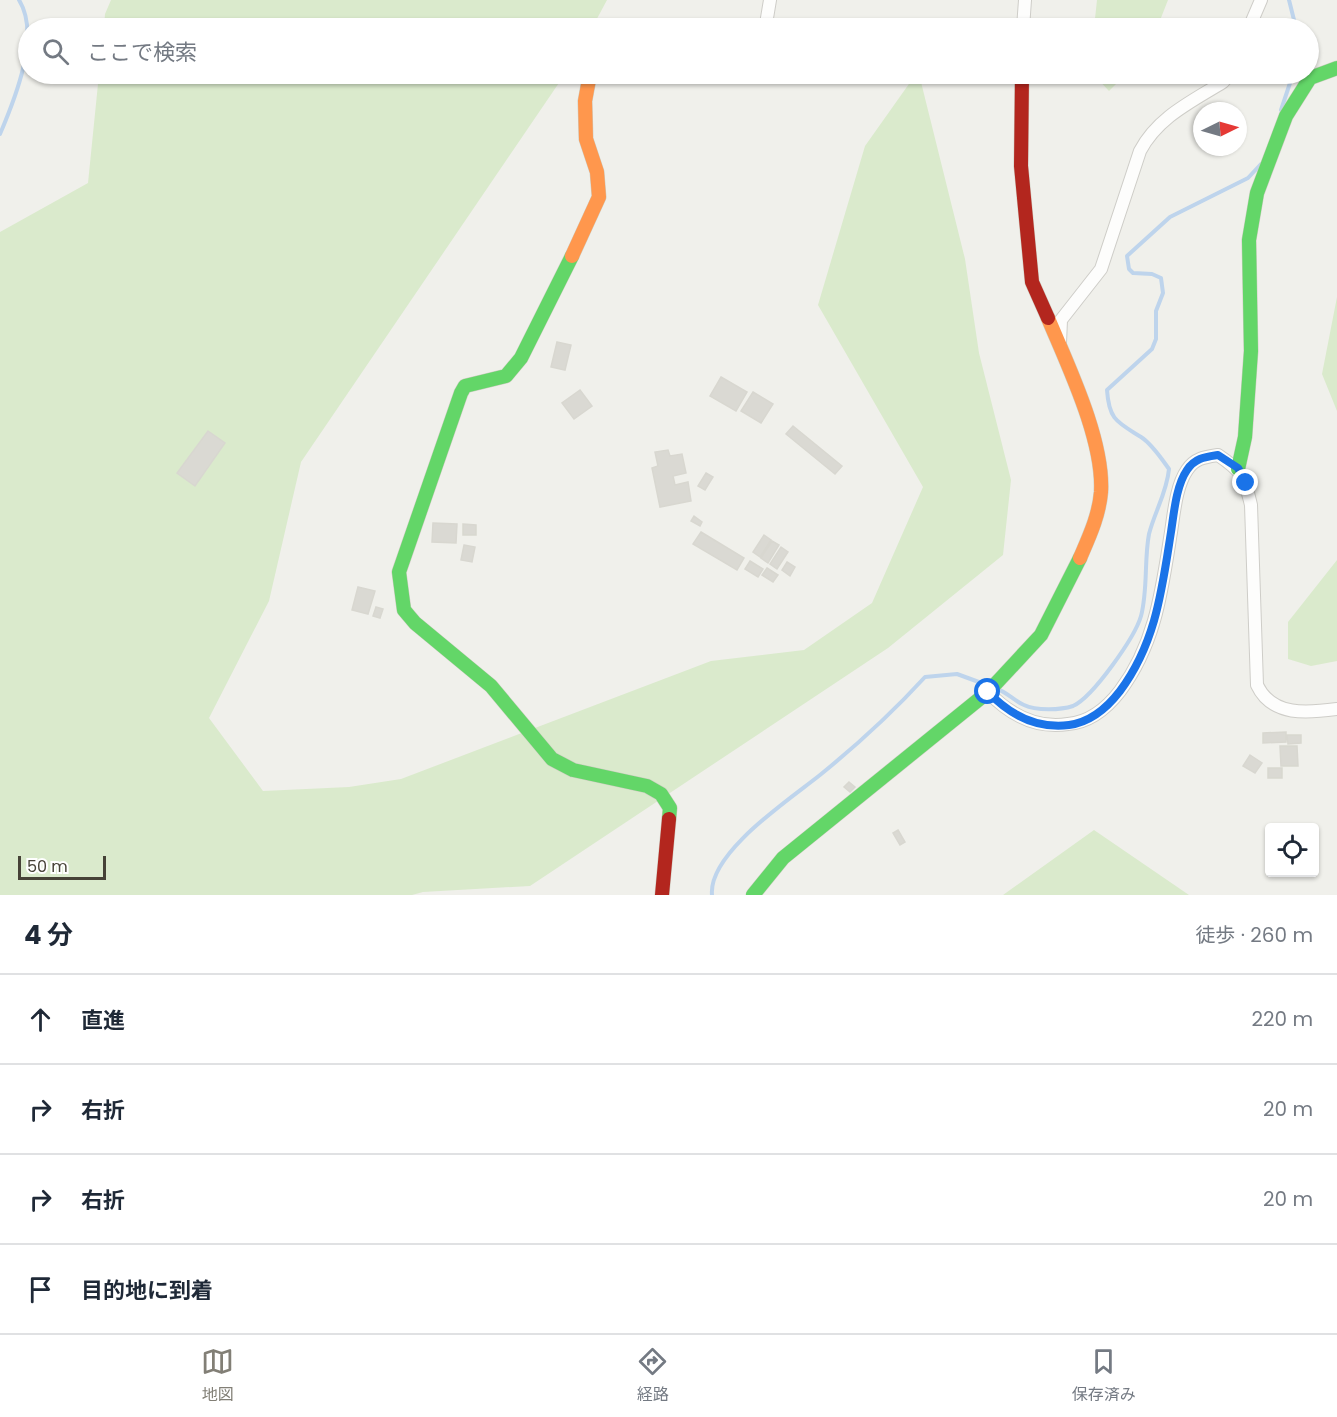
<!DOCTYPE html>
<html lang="ja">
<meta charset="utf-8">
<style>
:root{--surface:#fff;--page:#f2f2f3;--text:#1f2937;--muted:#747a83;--line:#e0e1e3;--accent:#827f76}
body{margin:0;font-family:Poppins,"Noto Sans JP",sans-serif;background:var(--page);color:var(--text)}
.controls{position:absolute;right:18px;bottom:18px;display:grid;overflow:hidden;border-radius:6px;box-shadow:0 2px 4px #0004}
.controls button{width:54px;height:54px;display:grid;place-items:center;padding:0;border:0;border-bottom:2px solid var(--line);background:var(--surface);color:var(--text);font:30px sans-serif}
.compass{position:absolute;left:1193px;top:102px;width:54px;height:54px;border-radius:50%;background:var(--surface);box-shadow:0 2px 4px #0004;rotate:85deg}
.scale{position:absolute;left:18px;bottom:15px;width:88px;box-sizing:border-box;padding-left:6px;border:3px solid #464237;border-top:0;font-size:16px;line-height:21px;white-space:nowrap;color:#464237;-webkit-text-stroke:4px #fff;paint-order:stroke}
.stop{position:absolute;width:18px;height:18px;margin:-14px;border:4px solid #1a73e8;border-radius:50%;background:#fff}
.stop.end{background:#1a73e8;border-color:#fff;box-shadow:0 2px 6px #0008}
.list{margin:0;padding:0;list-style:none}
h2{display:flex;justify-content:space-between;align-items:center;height:78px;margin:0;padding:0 24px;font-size:26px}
h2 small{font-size:20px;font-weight:400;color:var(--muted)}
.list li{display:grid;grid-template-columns:39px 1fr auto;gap:18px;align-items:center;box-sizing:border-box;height:90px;padding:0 24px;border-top:2px solid var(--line)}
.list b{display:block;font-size:22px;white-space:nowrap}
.list em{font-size:20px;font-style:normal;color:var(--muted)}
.icon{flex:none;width:33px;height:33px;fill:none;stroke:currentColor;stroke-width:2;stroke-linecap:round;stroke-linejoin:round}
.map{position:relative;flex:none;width:1337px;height:895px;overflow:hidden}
.search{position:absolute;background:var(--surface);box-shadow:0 2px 4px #0004;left:18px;right:18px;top:18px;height:66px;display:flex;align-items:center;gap:15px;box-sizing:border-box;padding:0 21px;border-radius:33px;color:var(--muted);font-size:22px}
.sheet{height:438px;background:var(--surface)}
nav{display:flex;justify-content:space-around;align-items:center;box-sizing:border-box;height:84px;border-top:2px solid var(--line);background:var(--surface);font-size:16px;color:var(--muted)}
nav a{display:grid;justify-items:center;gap:3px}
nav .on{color:var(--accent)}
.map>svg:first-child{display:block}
.green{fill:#daeacc}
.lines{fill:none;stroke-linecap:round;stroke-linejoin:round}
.stream{stroke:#bed4ec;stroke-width:4}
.building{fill:#dad9d3;stroke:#d8d7d0;stroke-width:1.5}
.street-casing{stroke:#cecdc8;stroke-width:14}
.fast-casing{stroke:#cecdc2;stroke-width:15}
.slow-casing{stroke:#cecdc2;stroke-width:15}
.jam-casing{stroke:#cecdc2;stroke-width:15}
.street{stroke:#fdfdfc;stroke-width:12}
.fast{stroke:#63d668;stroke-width:14}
.slow{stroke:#ff974d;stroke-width:14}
.jam{stroke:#b3261e;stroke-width:14}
.route{stroke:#1a73e8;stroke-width:8}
</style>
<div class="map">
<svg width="1337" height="895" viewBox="0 0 1337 895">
<rect width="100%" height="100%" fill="#f0f0eb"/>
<path class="green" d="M111,0H607L592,28H104L105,14Z
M1097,0H1168L1157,28H1094Z
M99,74H565L301,462L269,601L209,718L263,791L349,787L401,779L711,661L804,650L872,603L923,487L818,305L865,146L916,74H919L965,259L979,353L1011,480L1003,555L888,648L530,886L423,892L412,895H0V232L88,183Z
M1093,74H1126L1109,91Z
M1337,297V411L1322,374Z
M1337,560V661L1311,666L1288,659V622Z
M1094,830L1189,895H1003Z"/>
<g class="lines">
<path class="stream" d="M1289,0L1296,28
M1281,110L1293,74
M0,134C15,99 41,35 19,0
M997,689C1007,692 1014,701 1024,705C1036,711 1061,710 1073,706C1093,697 1135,637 1141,616C1148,590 1144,560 1149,534C1155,511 1167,492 1169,469C1161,458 1152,444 1141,437C1117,422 1109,420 1107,390L1152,349L1156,339V311L1163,293L1161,278L1152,274L1133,273L1129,269L1127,256L1170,217L1248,178L1261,164
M712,895C708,853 790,799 820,775C857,745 893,712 925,677L957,674L987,685"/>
</g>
<path class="building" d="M557,342L571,345L565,370L551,367Z
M721,377L747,392L736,411L710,396Z
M580,390L592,406L574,419L562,403Z
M753,392L773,404L761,423L741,411Z
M793,426L842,466L835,474L786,434Z
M208,431L225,443L195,486L177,473Z
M668,450L670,456L682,454L686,473L673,476L675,485L688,482L691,501L660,507L652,468L658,466L655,452Z
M706,473L713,477L705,490L698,486Z
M694,516L702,522L700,526L691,521Z
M433,523L457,524L456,543L432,542Z
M463,524L476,525V535H463Z
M701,532L744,558L737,570L693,544Z
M764,535L771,540L760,557L753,552Z
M772,541L779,545L768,563L761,558Z
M464,545L475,547L472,562L461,560Z
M781,547L788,552L777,569L770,564Z
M750,561L763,569L758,577L745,569Z
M787,562L795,567L790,576L782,570Z
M767,568L778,575L773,582L762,575Z
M358,587L375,591L368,614L352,610Z
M376,607L383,609L380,618L373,616Z
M1286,732V742L1263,743V733Z
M1287,735H1301V743L1288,744Z
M1280,746H1297L1298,766H1281Z
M1250,755L1262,763L1255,773L1243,766Z
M1268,768H1282V778H1268Z
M849,782L855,787L850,792L844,787Z
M898,830L905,842L900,845L893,833Z"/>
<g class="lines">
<g class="street-casing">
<path id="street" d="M750,28L766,24L770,0
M1023,28L1025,0
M1249,28L1261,0
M1060,343L1061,320L1101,269L1140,151C1158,117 1191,102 1223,82L1230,74
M988,692C1010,715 1036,729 1068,724C1091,722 1107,708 1120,691C1156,643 1162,589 1171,532C1174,513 1176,486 1187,470C1195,458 1205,457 1218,455C1243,472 1244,476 1251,505L1257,685C1272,717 1308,713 1337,709"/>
</g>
<g class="fast-casing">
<path id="fast" d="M572,256L521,358L506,376L465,386L461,393L399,572L404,610L415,623L491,686L552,759L573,770L647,786L661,794L670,808L669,819
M1238,469L1245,437L1251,351L1249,240L1257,193L1286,116L1310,78L1337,68
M753,895L783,858L988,692L1041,635L1080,558"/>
</g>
<g class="slow-casing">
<path id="slow" d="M572,256L599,197L597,172L586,139L585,101L590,74
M1048,318C1068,366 1104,440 1101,492C1099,516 1089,537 1080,558"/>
</g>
<g class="jam-casing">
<path id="jam" d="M1022,74L1021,166L1032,282L1048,318
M662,895L669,819"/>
</g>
<use href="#street" class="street"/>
<use href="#fast" class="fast"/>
<use href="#slow" class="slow"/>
<use href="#jam" class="jam"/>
</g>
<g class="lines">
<path class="route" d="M988,692C1010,715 1036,729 1069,725C1091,722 1107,708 1120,691C1156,643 1162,589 1171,532C1174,513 1176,486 1187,470C1195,458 1205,457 1218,455L1238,468L1246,483"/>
</g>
</svg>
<div class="controls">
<button><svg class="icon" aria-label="locate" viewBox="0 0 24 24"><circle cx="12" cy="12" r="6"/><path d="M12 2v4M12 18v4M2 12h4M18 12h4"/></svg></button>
</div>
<svg class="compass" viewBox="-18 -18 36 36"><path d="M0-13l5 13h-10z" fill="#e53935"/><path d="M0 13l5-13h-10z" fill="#747a83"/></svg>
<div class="scale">50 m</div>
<div class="stop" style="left:988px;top:692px"></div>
<div class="stop end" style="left:1246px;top:483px"></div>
<div class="search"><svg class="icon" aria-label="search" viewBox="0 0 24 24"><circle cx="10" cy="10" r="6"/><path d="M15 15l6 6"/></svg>ここで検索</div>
</div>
<section class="sheet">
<h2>4 分<small>徒歩 · 260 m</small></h2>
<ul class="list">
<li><svg class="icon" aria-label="ahead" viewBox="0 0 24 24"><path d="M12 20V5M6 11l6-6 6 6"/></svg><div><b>直進</b></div><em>220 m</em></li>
<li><svg class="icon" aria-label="right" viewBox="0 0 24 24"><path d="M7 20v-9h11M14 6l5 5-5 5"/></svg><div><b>右折</b></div><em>20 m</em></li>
<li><svg class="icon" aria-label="right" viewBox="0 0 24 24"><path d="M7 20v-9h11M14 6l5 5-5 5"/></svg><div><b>右折</b></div><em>20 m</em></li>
<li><svg class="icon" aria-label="arrive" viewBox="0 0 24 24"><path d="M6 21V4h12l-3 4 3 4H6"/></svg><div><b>目的地に到着</b></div></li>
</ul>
</section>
<nav>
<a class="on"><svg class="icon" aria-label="map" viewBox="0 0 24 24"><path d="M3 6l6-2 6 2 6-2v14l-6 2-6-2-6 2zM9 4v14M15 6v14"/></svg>地図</a>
<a><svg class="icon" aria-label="directions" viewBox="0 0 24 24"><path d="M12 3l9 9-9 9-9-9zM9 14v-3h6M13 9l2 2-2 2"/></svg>経路</a>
<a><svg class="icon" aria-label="saved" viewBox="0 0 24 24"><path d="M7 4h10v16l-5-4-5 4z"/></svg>保存済み</a>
</nav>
